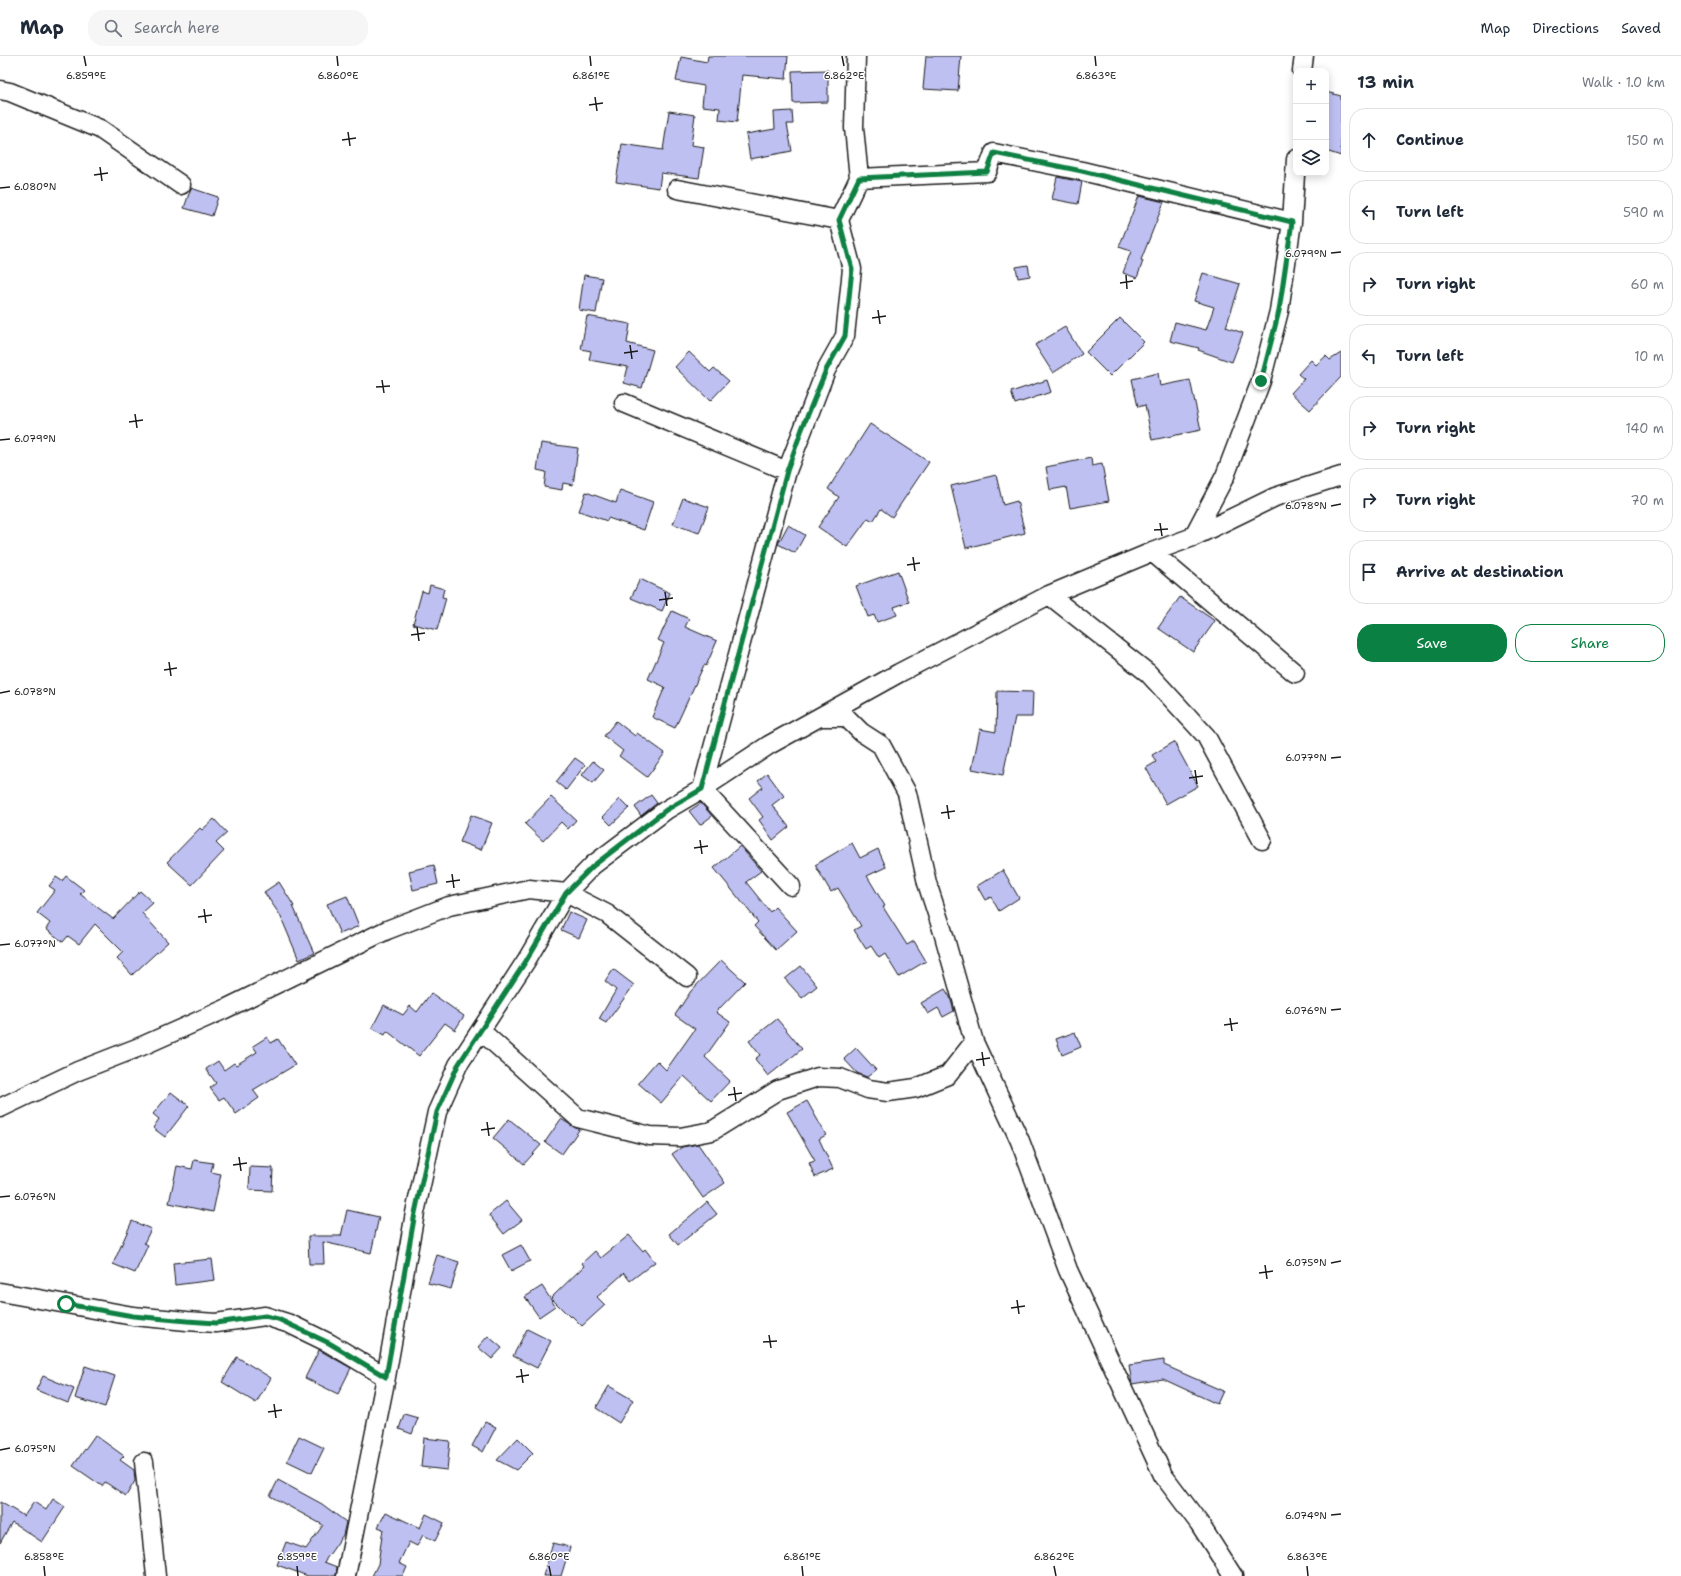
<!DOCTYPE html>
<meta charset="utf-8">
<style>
:root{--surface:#fff;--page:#f6f6f7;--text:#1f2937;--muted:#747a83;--line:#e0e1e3;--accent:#0b8043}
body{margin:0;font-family:"Shantell Sans",sans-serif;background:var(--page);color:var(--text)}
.controls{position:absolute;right:12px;top:12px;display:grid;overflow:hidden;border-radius:8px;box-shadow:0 2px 10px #0003}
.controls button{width:36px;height:36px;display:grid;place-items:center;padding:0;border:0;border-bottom:1px solid var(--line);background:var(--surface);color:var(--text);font:20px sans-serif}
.stop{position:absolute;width:12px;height:12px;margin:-9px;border:3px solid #0b8043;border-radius:50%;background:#fff}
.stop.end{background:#0b8043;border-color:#fff;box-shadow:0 1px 4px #0008}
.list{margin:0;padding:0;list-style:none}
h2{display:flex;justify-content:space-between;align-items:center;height:52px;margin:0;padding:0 16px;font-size:17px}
h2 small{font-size:13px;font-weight:400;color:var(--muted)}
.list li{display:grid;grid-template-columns:26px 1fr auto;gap:12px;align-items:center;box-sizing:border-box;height:64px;margin:0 8px 8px;padding:0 8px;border:1px solid var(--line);border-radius:16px}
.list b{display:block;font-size:15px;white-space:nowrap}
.list em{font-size:13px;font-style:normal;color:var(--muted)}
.actions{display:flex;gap:8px;padding:12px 16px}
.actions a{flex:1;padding:9px 0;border:1px solid var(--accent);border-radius:16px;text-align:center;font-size:14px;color:var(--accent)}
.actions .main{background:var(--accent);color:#fff}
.icon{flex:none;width:22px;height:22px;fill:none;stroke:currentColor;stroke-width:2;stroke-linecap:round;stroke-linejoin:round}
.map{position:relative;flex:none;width:1341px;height:1520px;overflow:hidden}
header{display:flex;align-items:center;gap:24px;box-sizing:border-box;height:56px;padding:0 20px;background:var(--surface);border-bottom:1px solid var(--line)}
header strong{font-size:19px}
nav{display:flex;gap:22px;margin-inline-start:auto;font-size:14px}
.search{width:280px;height:36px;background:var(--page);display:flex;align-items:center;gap:10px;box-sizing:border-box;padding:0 14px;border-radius:16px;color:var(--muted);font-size:15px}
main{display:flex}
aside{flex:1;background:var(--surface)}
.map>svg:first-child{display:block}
.building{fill:#bec0f2;stroke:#1c1c1c}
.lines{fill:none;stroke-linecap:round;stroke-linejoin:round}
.minor-casing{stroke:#1c1c1c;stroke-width:21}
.minor{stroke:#fff;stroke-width:18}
.route{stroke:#0b8043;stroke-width:5}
.ticks{fill:none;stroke:#1c1c1c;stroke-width:1.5}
.ticks-label{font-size:10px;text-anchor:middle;fill:#1c1c1c;stroke:#fff;stroke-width:3;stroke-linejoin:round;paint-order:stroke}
</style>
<header>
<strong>Map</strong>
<div class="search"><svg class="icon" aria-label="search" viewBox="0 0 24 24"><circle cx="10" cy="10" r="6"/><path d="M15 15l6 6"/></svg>Search here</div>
<nav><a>Map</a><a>Directions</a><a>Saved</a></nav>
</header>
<main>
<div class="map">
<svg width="1341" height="1520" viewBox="0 0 1341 1520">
<rect width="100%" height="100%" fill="#fff"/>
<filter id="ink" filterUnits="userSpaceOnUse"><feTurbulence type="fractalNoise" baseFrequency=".025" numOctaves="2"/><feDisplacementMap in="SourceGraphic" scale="8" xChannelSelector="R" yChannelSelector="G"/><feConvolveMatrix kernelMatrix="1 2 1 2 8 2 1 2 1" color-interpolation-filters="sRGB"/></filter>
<g filter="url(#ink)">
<path class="building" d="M708,0H788L786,23L742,19L737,66L719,64L720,52L702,50L704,30L676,25L681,1L707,6Z
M926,0H961L958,35L923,33Z
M828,14V46L793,47L792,15Z
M1326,36L1341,40V100L1326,95Z
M669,55L695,59L691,89L704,91L699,122L661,117L659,132L616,126L622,88L663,94Z
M792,55L793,68H787L792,95L750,103L746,78L775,73L774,56Z
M1057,121L1082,126L1078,148L1052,143Z
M191,132L218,141L212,160L184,152Z
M1139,140L1164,146L1141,204L1143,205L1137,222L1123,217L1131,195L1119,191Z
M1028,209L1030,220L1018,222L1016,211Z
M1203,217L1240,228L1226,271L1243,277L1232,306L1198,294L1199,292L1170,285L1175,266L1206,274L1214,251L1194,245Z
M584,219L602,222L596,257L579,254Z
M587,260L630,268L627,287L653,294L642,332L624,327L628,311L589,304L591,295L581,293Z
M1120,262L1144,286L1110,320L1086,296Z
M1065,271L1082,298L1053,317L1035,289Z
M689,296L710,316L714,312L729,325L710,345L675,311Z
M1341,297V321L1310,354L1291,337L1304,323L1298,318L1311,304L1316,309L1326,300L1330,304Z
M1158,317L1160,330L1190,324L1201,374L1152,384L1145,349L1138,351L1132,323Z
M1047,324L1051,336L1015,348L1011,336Z
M870,368L929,406L892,461L881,453L873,465L868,462L847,491L818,471L839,441L828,433Z
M541,387L578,392L573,429L563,427L562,434L544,431L546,416L537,414Z
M1091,402L1092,410L1102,408L1109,445L1070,452L1066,431L1050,434L1046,411Z
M996,419L1003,449L1017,445L1025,477L966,492L951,430Z
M620,434L653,446L644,474L608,462L607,465L579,455L586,436L616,447Z
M683,442L709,451L699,477L673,468Z
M788,469L805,479L795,497L778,488Z
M898,515L909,546L894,551L897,559L877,566L874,559L868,561L856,530Z
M640,523L670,537L662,555L631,542Z
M430,529L444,533L442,541L446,542L437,574L413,568L422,535L428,537Z
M1180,541L1215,565L1193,596L1158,572Z
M672,555L689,563L685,571L717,585L706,610L704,609L675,672L652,661L665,631L648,623L664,587L658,584Z
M997,635L1033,636L1032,661H1015L1003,719L972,713L980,673L996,676Z
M616,665L635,680L637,677L665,697L647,721L619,700L623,695L604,680Z
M1174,686L1198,730L1166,748L1146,712L1156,706L1152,699Z
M575,702L585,709L566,734L556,726Z
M593,705L604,714L593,727L582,719Z
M767,717L784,740L772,749L789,771L773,784L759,764L763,761L749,742L763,731L758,725Z
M651,739L657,747L641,760L635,751Z
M551,741L576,764L568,773L561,766L543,785L525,768Z
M620,743L629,752L611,769L603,761Z
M701,747L712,760L700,769L689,755Z
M471,759L492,767L481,794L460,786Z
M214,763L227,777L216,787L224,795L192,829L167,806L200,772L202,774Z
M852,787L860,802L878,793L886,811L867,820L885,850L883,851L907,889L914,885L926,905L899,921L885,898L879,902L871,890L866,893L854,874L861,870L838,832L831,836L815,809Z
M740,790L761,815L746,826L770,856L775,851L797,875L776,894L754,870L758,866L714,812Z
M434,809L438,828L413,834L409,815Z
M1003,814L1019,842L999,855L991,841L985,844L977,830Z
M66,820L84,834L80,838L113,863L140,835L153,847L142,857L168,886L132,919L117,902L123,896L95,868L79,888L68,880L63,886L46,873L50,867L37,857L55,834L49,830L56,821L62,825Z
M279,826L294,850H293L314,897L299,904L280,859L264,836Z
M347,840L359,870L340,878L327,848Z
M569,856L587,864L579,882L561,874Z
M721,904L745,926L716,956L730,966L705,1001L730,1025L711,1045L684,1020L661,1047L638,1027L657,1005L666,1014L695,973L675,959L691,935Z
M801,910L817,930L802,942L785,923Z
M613,913L634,929L606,967L599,963L616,934L605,925Z
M945,933L950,941L954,955L943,961L938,952L928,958L921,947Z
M431,937L464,960L455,974L445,967L419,1000L387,975L385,979L372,972L384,949L403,959L410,950L417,956Z
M777,963L802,993L768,1020L755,1003L760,999L749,985Z
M1075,976L1081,991L1062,999L1056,983Z
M267,981L271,987L278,983L295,1009L253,1034L259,1042L236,1058L224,1041L219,1044L210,1032L216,1027L206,1013L218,1005L224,1014L234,1007L236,1009L257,996L253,990Z
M856,992L876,1014L867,1021L857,1017L844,1003Z
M171,1036L189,1050L165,1081L153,1072L159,1063L153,1058Z
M807,1045L826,1079L819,1083L833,1113L815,1121L809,1107L815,1105L787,1056Z
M509,1063L541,1089L524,1108L493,1082Z
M561,1063L579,1074L562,1098L545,1086Z
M698,1088L725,1127L703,1142L672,1098L682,1091Z
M194,1104L213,1107L211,1116L221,1118L213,1156L169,1147L177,1110L192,1113Z
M250,1111L273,1112L272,1135L249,1134Z
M506,1145L522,1164L504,1178L489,1159Z
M707,1146L717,1158L678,1189L669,1178Z
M347,1154L379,1161L371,1197L323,1186L324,1208H309L308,1180H341Z
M132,1165L151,1173L144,1187L148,1189L135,1217L113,1208Z
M629,1179L643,1195L645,1193L655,1206L630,1225L624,1217L597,1241L605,1249L582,1270L572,1260L570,1261L551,1242L584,1210L582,1207L595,1195L601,1202Z
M521,1189L530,1205L511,1215L502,1199Z
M437,1199L459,1206L451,1233L428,1227Z
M212,1203L215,1224L175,1229L173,1207Z
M542,1230L555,1250L539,1261L525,1241Z
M527,1273L551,1285L537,1312L513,1300Z
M488,1280L502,1292L492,1303L478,1291Z
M319,1294L351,1312L338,1338L305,1322Z
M237,1301L271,1322L256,1347L222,1326Z
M1164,1304V1309L1223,1335L1217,1348L1163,1323L1132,1328L1129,1309Z
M85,1310L115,1320L105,1351L75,1342Z
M43,1320L74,1333L68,1347L36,1334Z
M609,1330L633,1344L619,1367L596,1352Z
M404,1358L418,1362L412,1378L399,1373Z
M485,1366L496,1371L483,1396L472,1390Z
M95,1379L124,1400L120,1404L134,1414L135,1425L126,1440L105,1426L102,1430L73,1410Z
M299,1380L324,1392L312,1417L287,1405Z
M424,1382L450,1385L447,1414L421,1411Z
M518,1382L533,1397L516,1414L497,1404Z
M278,1424L322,1448L346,1466L343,1479L324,1506L337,1511L336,1520H308L277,1509L286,1486L306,1493L323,1469L270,1440Z
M53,1443L65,1451L42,1486L12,1466L0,1487V1446L24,1460L34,1446L46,1454Z
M386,1456L420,1472L426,1458L444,1467L435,1485L423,1479L417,1490L409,1486L399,1507L407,1511L403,1520H372L378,1508L383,1473L378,1471Z
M553,1487L570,1491L561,1520H543Z"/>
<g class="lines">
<g class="minor-casing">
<path id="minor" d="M1302,15L1304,0
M0,34L10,36L100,73L181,129
M859,122L987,116L994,97L1082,115L1292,166
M677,133L839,164
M624,347L787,415
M1193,481L1225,420L1261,325L1279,255L1292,166L1296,103
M1152,496L1295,617
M1049,539L1148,617L1206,680L1262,784
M822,661H846L861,676L881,689L907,737L927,827L943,876L974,986L1020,1085L1068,1214L1163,1419L1199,1467L1233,1520
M791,830L702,733L787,415L826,314L845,280L852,213L839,164L859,122L854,72L856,0
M481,975L578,1062L650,1080L680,1081L712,1075L778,1034L818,1021L840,1022L868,1033L888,1036L916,1032L948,1019L974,986
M0,1052L78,1015L142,990L223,954L387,874L449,850L529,833L566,837L607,858L687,921
M0,1236L133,1260L187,1265L216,1267L265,1260L290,1268L329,1287L386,1321
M144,1406L156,1520
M346,1520L386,1321L415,1157L437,1056L458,1009L526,905L566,837L593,809L666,754L702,733L769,689L899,617L1049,539L1152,496L1193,481L1275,441L1341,420"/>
</g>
<use href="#minor" class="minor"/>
</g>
</g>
<g class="lines" filter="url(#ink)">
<path class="route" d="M66,1248L133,1260L187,1265L216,1267L265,1260L278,1263L329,1287L386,1321L415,1157L437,1056L458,1009L526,905L566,837L593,810L666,754L702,733L787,415L802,373L826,314L845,280L852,213L839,164L859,122L987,116L994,97L1082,115L1292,166L1279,255L1261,325"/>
</g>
<path class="ticks" d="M84,0L86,10M337,0L338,10M590,0L591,10M842,0L844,10M1095,0L1096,10M595,41L597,55M589,49L603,47M348,76L350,90M342,84L356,82M100,111L102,125M94,119L108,117M0,132L10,131M1331,197L1341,196M1126,219L1127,233M1120,227L1133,225M878,254L880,268M872,262L886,260M630,289L632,303M624,297L638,295M382,324L384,337M376,331L390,330M135,358L137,372M129,366L143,364M0,384L10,383M1331,450L1341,448M1160,467L1162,480M1154,474L1168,473M913,501L915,515M907,509L920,507M665,536L667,550M659,544L673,542M417,571L419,585M411,579L425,577M169,606L171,620M164,614L177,612M0,637L10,635M1331,702L1341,701M1195,714L1197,728M1189,722L1203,720M947,749L949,763M941,757L955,755M700,784L702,798M694,792L708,790M452,818L454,832M446,826L460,824M204,853L206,867M198,861L212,859M0,889L10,888M1331,954L1341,953M1230,962L1232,975M1224,969L1238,967M982,996L984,1010M976,1004L990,1002M734,1031L736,1045M728,1039L742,1037M487,1066L489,1080M481,1074L495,1072M239,1101L241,1115M233,1109L247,1107M0,1141L10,1140M1331,1207L1341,1205M1265,1209L1267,1223M1259,1217L1273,1215M1017,1244L1019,1258M1011,1252L1025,1250M769,1279L771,1292M763,1286L777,1285M521,1313L523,1327M516,1321L529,1319M274,1348L276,1362M268,1356L282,1354M0,1394L10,1392M1331,1459L1341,1458M44,1510L45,1520M297,1510L298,1520M549,1510L551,1520M802,1510L803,1520M1054,1510L1056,1520M1307,1510L1308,1520"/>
<g class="ticks-label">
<text x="86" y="23">6.859°E</text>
<text x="338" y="23">6.860°E</text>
<text x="591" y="23">6.861°E</text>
<text x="844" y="23">6.862°E</text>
<text x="1096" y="23">6.863°E</text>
<text x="35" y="134">6.080°N</text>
<text x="1306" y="201">6.079°N</text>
<text x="35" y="386">6.079°N</text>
<text x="1306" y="453">6.078°N</text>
<text x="35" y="639">6.078°N</text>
<text x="1306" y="705">6.077°N</text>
<text x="35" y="891">6.077°N</text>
<text x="1306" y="958">6.076°N</text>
<text x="35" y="1144">6.076°N</text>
<text x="1306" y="1210">6.075°N</text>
<text x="35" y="1396">6.075°N</text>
<text x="1306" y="1463">6.074°N</text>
<text x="44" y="1504">6.858°E</text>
<text x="297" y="1504">6.859°E</text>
<text x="549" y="1504">6.860°E</text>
<text x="802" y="1504">6.861°E</text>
<text x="1054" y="1504">6.862°E</text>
<text x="1307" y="1504">6.863°E</text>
</g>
</svg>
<div class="controls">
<button>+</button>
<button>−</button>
<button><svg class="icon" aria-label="layers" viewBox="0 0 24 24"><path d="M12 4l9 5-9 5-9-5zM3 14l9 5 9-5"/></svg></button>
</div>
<div class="stop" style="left:66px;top:1248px"></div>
<div class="stop end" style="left:1261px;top:325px"></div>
</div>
<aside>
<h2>13 min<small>Walk · 1.0 km</small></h2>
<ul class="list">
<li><svg class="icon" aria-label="ahead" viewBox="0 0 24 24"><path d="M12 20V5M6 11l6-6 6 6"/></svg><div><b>Continue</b></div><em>150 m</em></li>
<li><svg class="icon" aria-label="left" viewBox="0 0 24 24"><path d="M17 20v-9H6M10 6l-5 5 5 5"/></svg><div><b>Turn left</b></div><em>590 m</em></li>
<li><svg class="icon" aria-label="right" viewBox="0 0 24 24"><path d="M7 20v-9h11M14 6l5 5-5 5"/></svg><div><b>Turn right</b></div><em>60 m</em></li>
<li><svg class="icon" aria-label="left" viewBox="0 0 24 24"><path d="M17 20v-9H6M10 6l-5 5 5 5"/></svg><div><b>Turn left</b></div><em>10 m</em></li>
<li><svg class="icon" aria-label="right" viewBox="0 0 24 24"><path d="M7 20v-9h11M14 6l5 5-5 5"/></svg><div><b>Turn right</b></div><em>140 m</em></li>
<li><svg class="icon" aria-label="right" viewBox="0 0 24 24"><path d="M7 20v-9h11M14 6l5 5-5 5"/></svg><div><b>Turn right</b></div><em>70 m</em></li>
<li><svg class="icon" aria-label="arrive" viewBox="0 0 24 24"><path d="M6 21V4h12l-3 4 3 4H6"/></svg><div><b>Arrive at destination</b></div></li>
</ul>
<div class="actions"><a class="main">Save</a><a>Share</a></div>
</aside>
</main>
